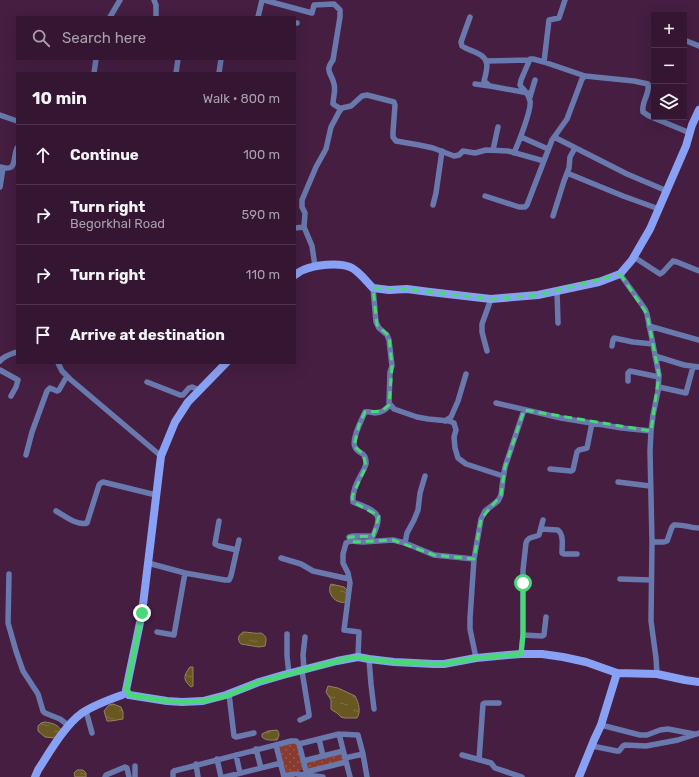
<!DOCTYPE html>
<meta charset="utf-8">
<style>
:root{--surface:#341632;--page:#3c1f3a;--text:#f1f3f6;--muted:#a99fac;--line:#4e354d}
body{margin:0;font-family:Rubik,sans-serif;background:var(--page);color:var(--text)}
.controls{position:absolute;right:12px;top:12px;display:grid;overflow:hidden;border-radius:0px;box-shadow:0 4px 16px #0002}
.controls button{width:36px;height:36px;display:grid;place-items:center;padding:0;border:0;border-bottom:1px solid var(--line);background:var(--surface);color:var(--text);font:20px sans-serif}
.stop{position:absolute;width:12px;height:12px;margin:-9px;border:3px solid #49d778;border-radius:50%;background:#fff}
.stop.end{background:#49d778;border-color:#fff;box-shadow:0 1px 4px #0008}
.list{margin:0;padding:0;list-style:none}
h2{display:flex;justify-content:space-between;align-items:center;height:52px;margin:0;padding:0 16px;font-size:17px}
h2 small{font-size:13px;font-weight:400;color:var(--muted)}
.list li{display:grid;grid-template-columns:26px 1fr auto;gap:12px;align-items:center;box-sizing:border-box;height:60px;padding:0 16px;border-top:1px solid var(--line)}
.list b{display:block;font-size:15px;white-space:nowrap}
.list p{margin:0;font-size:13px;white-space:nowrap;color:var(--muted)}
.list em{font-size:13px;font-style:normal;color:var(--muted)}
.icon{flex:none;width:22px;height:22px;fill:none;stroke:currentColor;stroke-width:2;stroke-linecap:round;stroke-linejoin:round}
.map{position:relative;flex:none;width:699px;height:777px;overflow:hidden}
.search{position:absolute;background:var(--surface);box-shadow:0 4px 16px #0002;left:16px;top:16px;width:280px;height:44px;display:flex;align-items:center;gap:10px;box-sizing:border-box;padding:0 14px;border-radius:0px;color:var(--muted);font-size:15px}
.panel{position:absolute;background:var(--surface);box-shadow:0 4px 16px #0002;left:16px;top:72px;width:280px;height:292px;border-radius:0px}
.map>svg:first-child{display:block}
.park{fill:url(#park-dots)}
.water{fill:url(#water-ripples);stroke:#968163}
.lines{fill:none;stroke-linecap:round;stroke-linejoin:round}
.street{stroke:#6979ad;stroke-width:5.5}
.secondary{stroke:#89a1f5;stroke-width:8}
.route{stroke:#49d778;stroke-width:5}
.marked{fill:none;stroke:#49d778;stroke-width:3;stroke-dasharray:8 5;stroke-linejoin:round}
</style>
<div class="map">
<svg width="699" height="777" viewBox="0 0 699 777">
<defs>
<pattern id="park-dots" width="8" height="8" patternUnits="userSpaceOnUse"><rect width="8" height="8" fill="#8a3b2f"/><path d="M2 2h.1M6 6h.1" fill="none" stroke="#9c574e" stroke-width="1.8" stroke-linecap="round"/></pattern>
<pattern id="water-ripples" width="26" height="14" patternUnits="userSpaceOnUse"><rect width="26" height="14" fill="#695722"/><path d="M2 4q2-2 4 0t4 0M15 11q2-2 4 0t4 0" fill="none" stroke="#806f43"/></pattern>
</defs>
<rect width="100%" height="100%" fill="#451e42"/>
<path class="park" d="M296,742L303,770L285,774L278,746Z
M343,752L345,761L307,771L304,762Z"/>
<path class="water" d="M331,584L344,587L347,590L346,602C345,602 341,603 340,602C332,600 327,591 331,584Z
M243,632C250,632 255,634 261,633C268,637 266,640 265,646L259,647L241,644C236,639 239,635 243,632Z
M190,667H193V686L191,687C183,680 183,676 190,667Z
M328,686L338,688L355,696C359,703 361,712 357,718H345L341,717L337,713L332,710L331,709V700L326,692Z
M113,704L121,707L123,712V719L111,721H107L104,711L109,705Z
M45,722C52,723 57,724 61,730L55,738L45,737L38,731V726L41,723Z
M277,730C280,733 279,737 277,740C271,740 266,741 262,737V734L268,731Z
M77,770H83L86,773V777H75L74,773Z"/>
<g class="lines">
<path class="street" d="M154,0L156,5V17
M264,0L312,13L314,5L334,4L340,10V17L333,60C324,72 332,73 334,84C336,91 333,97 333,104L341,109
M110,17L120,0
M258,17L262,0
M470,17L461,42L462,46C468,50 471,50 477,53C491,59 487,69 484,81L490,86L528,93
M295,23H297
M684,40L699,46
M486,61L529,60
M544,62L549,20L559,18L565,0
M94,73L96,59
M176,73L178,59
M219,73L221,59
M475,84L490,86
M530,97L535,80
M0,115L17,121
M521,137L548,149
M554,137L627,174L667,191
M493,150L498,127
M514,153C518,144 532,109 530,101C528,92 525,92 520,85L521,80L530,59H533L544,62L585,76
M0,167C18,172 12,160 17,148
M567,173L623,196L659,209
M0,187L3,168
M485,196L519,207H525L527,205L552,140L567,119L582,79L585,76L634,81L648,84C650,94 641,102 643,112L649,116L690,133
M433,205L436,193L442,151
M553,216L564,181L569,168L570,157L575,148
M295,228L304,227
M634,257L660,274L663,272L673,261L677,262L699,271
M315,266L312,246L304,227L305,213L302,207V200L316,167L326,149L331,127L339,112L342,108L351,106L362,96L367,95L394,102L395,105L393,132V137L396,141L419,145L433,148L454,156L459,155L463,151L475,153L486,150L508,151L544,161
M620,274L645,309L647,314L659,375L658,391L653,415L651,431L650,451L652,542L651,621L656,658L657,674
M373,288L376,322L379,328L387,335L389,340L392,366L390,372L389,403L394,409L417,417L428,419L449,421L454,423L456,430L454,437L455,448L458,458L466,464L503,476
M557,291L558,323
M649,326L699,340
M612,346L613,340L614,338L633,342L653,344
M487,351L482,332V324L491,299
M655,356L684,365L699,367
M0,361C4,356 11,354 17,352
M58,363L62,371L70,379L161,456
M0,370L18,380L16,387L11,396
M628,381V373L630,371L659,377
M147,382L180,395H183L189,388L192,387L199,390
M659,387L686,393L693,367
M496,403L561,418L622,428L651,431
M445,421L451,417L458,401L466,374
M26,455L32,432L47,391L50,388L57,391L59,390L67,376
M550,469L571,471L573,470L577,452L579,450L587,448L592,423
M618,482L650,486
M56,511C65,516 77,526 87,523L99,485L101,483L103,482L156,495
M219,521L216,538L215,544L219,546L237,550
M541,529L558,530C564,535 562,545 562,553L564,554H577
M350,541L349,537L352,536H373C375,531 378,525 378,520C379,510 360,505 353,502C352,491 357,482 362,473C364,470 365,467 366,464C367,451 358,455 355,447C351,440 362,419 365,412C369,411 372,413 375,413C382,413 386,409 390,405
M652,542H664L667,541L672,527L674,525C683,524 690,528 699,528
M405,543L407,533L414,520L418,510L420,493L425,476
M281,558L301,564L313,571L349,579
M148,563L185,573L225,580H229L231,576L239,540
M9,574L8,623L16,651L23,671L38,694L43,711L45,713L60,719L68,725
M620,579L651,580
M157,632L174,635L185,573
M287,634V656L289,674
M523,635V570L526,543C528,536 534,538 539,535L543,520
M521,654L523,635L542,636L544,635L546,617
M358,657L359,632L344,630L350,583L348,573L343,563V554L346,543L350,541L363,542L393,540L405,543L434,555L474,559
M476,658L470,629V618L474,559L481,519L485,511L498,501L501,495L503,479L505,467L524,410
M369,659L371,684L374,709
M304,670L303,655L305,637
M229,694L234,736L236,737L254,733
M86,711L92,733
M300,720L309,716V714L302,671
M601,725L640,735H647L660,730L668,729L694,734
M339,734L350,777
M319,739L323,756
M276,745L284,777
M592,746L617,751H619L623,746L625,745L646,746L678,740L699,733
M256,749L261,768
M236,755L240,773
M462,755L491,763L495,768L522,777
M345,758L363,754
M217,759L221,777
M479,760L483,704L485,703H499
M303,761L343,751
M196,764L198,777
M306,772L346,762
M297,774L323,777
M307,775L299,744L339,734L358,735L363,754L367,777
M284,776L294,774
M105,777L106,775L125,767L127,768L129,777
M135,777V766
M173,777V772L174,771L291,741H296L299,744
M225,777L281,763"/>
<path class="secondary" d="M295,275C298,273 300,271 303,270C315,265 338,262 350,267C358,270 367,282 373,288L389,290L407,289L430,292L491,299L538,295L599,282L620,274L632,260L650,229L663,199L686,146L692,125L699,110
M126,690L142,613L161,456L175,422L188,402L226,363
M129,695L167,701L182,702L203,701L226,695L259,682L283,675L337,661L358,657L369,659L394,662L434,664H444L476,658L508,655L521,654H542L563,657L586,662L617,673L657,674L685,680L699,682
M35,777L38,770C49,753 65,725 82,713C94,705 108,700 122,695
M579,777L594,740L601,725L617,673"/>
</g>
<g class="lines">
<path class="route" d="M142,613L126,690L129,692V695L167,701L182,702L203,701L226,696L259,682L349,658L358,657L369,659L394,662L444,664L476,658L521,654L523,634V583"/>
</g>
<path class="marked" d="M620,274L647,314L659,375L651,431L524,410L505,467L501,495L481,519L474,559L434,555L393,540L357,542L350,541L349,537L373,536L379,516L353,502L352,497L366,466L363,454L354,446L359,425L365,412L382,411L389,405L392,366L389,336L377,325L373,288L407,289L491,299L538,295Z"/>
</svg>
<div class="controls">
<button>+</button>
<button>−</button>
<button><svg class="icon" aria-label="layers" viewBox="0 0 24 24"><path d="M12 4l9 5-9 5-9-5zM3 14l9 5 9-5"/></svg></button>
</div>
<div class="stop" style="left:523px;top:583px"></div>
<div class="stop end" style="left:142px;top:613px"></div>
<div class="search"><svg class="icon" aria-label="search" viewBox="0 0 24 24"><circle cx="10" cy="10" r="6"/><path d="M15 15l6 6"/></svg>Search here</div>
<section class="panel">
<h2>10 min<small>Walk · 800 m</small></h2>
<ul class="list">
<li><svg class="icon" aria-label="ahead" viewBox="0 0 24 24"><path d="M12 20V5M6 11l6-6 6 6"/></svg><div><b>Continue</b></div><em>100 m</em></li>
<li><svg class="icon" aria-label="right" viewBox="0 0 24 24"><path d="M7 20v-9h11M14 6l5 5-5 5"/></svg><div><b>Turn right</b><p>Begorkhal Road</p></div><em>590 m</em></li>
<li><svg class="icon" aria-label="right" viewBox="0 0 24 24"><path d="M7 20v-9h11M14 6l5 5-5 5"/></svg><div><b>Turn right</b></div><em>110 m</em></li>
<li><svg class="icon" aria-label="arrive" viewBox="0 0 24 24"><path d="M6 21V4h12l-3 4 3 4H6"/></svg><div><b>Arrive at destination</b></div></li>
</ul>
</section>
</div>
